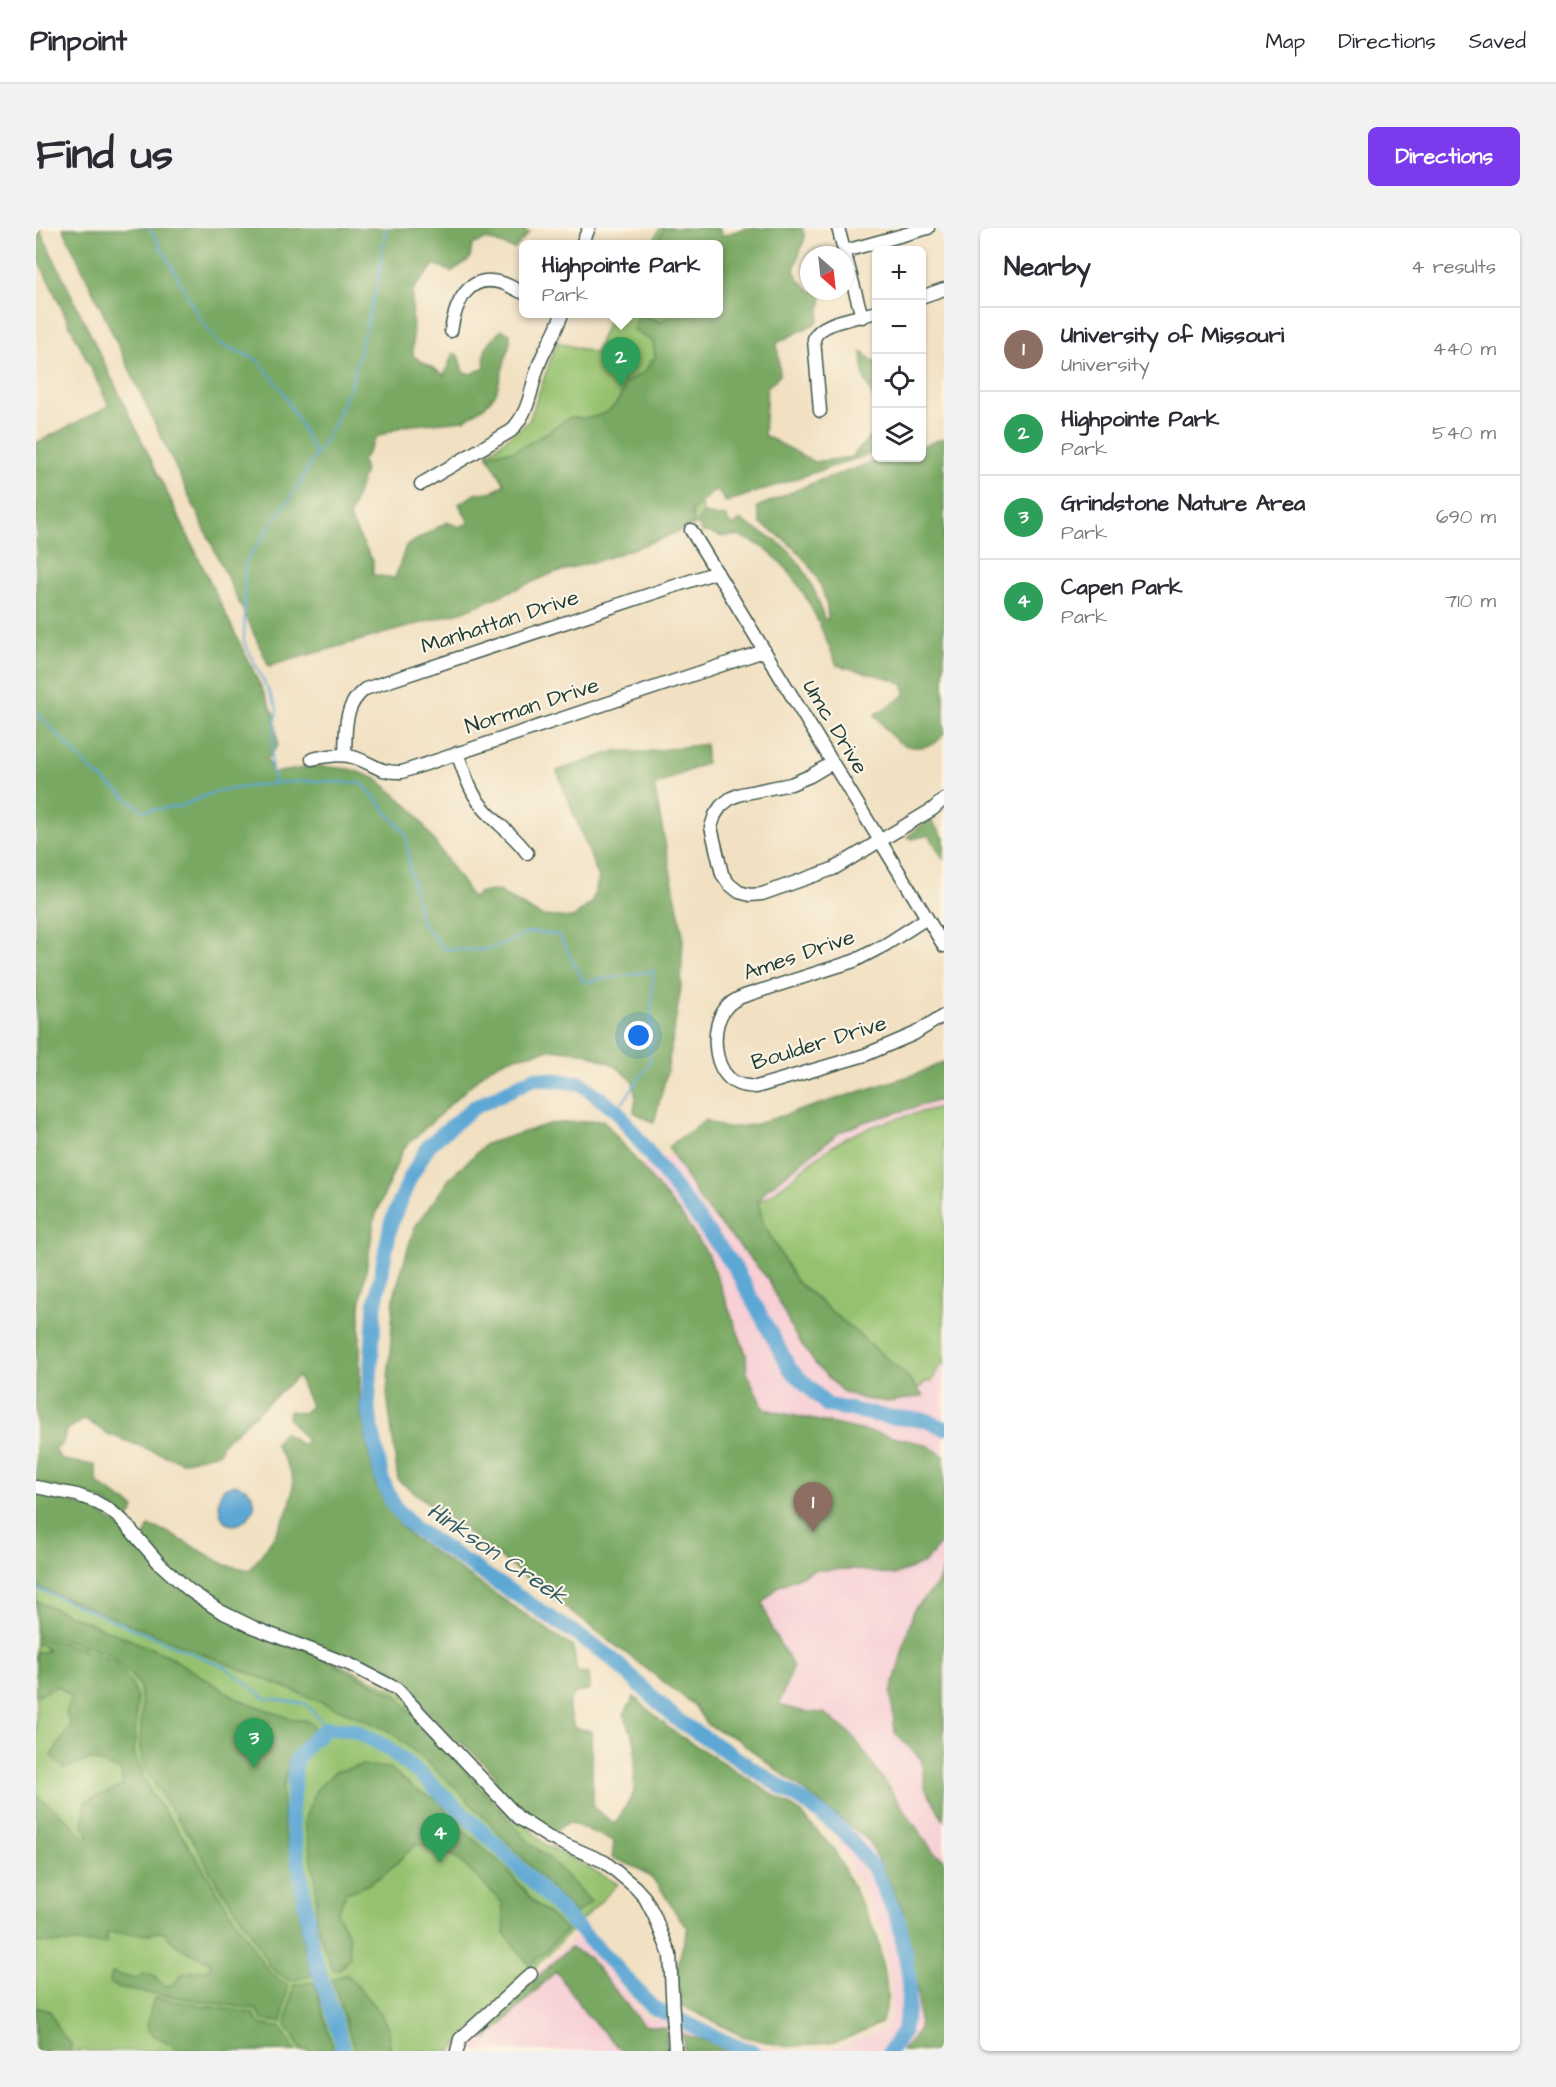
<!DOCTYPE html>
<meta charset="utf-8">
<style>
:root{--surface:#fff;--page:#f2f2f3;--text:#2b2b33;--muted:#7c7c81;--line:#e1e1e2;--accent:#7c3aed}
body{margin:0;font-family:"Architects Daughter",sans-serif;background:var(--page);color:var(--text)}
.controls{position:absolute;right:18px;top:18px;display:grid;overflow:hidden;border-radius:9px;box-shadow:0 2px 4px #0004}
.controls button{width:54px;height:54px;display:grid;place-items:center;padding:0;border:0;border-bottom:2px solid var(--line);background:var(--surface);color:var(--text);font:30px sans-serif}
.compass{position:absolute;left:764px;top:18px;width:54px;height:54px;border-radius:50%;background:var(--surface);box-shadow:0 2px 4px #0004;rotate:153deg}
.you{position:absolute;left:603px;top:808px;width:21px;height:21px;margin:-15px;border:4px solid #fff;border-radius:50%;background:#1a73e8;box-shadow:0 0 0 9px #1a73e833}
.badge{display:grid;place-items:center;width:39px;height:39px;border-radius:50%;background:var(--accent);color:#fff;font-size:20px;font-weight:700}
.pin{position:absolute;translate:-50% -50px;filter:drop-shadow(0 2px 3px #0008)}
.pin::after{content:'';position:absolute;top:32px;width:21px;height:18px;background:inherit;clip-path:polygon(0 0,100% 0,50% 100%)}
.popup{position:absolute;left:483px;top:12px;width:204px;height:78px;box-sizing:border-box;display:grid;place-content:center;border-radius:9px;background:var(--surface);filter:drop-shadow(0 2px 4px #0005);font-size:20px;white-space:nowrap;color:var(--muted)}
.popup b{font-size:22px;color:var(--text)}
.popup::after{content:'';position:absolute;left:50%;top:100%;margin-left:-12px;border:12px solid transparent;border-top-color:var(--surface)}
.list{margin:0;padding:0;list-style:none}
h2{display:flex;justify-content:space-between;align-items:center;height:78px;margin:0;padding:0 24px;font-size:26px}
h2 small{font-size:20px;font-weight:400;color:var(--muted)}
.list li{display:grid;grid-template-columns:39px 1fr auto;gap:18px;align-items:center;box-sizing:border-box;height:84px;padding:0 24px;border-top:2px solid var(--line)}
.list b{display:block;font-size:22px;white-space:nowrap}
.list p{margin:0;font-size:20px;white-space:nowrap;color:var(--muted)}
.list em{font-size:20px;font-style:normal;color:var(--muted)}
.icon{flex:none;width:33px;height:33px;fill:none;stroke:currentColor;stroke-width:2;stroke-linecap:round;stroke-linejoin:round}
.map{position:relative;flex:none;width:908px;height:1823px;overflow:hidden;border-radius:9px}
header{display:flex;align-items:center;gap:36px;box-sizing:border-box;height:84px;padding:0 30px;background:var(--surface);border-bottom:2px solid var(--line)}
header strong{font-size:28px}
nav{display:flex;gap:33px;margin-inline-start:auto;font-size:21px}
.intro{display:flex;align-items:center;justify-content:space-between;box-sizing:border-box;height:144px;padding:0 36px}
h1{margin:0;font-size:42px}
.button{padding:15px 27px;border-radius:9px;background:var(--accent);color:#fff;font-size:21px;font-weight:700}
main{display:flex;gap:36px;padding:0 36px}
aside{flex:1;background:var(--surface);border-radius:9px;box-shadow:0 2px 4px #0004}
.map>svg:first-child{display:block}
.built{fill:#f7cfd5}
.green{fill:#96c270;stroke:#5a8052;stroke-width:1.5}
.forest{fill:#78a862;stroke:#4c724b;stroke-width:1.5}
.water{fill:#5da7d4;stroke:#3e7284;stroke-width:1.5}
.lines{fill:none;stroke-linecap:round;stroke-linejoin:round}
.stream{stroke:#5da7d4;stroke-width:2}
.river{stroke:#5da7d4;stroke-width:15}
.minor-casing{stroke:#3e5549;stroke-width:15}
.minor{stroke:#fff;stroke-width:12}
.labels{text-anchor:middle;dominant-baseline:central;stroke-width:4.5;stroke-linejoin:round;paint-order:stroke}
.street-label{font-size:22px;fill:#1f3d34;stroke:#fcf5e5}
.water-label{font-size:24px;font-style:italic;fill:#325d64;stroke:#fcf5e5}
</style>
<header>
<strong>Pinpoint</strong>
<nav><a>Map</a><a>Directions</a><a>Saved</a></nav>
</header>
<div class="intro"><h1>Find us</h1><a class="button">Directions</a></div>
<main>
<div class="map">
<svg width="908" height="1823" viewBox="0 0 908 1823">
<rect width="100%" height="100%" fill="#fcf5e5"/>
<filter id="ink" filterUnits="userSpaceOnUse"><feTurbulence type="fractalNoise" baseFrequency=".0167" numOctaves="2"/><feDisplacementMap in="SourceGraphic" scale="12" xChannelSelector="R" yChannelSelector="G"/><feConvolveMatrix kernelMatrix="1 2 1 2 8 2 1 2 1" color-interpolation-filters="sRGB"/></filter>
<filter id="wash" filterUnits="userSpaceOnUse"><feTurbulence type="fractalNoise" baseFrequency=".008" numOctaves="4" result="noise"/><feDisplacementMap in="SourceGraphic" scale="24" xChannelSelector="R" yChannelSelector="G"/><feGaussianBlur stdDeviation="1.35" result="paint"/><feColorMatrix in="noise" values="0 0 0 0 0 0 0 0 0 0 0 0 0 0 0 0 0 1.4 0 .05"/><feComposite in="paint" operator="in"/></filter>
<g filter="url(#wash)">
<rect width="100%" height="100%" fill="#f1e0c1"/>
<path class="built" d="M908,847V1823H755L800,1820L849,1800L856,1769L848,1706L479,972Z
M541,1707L555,1720L609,1788L669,1801L744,1823H417Z"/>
<path class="green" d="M624,0H672L683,8L710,106L655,228L669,294L521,345L451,226L493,193L521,114L559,125L575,86H682V16H616Z
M908,878V1137H904L896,1153L889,1154L882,1162L870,1147L760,1053L727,995L722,974C752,958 774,931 803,914C836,895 872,888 908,878Z
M0,1267L184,1382L366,1465L507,1615L582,1656L415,1823H0Z"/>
<path class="forest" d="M0,0H3L239,488L242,517L231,531L237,545L281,538L314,541L341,551L378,583L437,671L444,664L462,663L505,688L537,690L556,674L563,650L521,543L580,523L609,524L670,516V535L618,558L647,707L645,759L631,844L618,895L598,884L600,870L597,853L578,837L550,825L516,821L471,831L453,840L367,921L339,989L324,1078V1181L339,1254L353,1282L373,1307L537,1419L541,1444L552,1446L554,1461C550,1462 542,1463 539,1466C528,1474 534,1491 540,1500L555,1503L557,1579L579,1596L598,1565L599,1515L588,1486L598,1469L635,1502L763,1583L799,1623L841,1707L852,1768L846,1795L802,1814L751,1819L706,1808L645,1777L640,1742L652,1699C637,1686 633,1671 621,1656C610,1642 593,1636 576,1630L578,1613L533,1594L516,1605L499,1596L461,1559L458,1546L429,1517L418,1512C401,1494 385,1474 365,1459C342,1439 296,1425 266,1420L360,1467L493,1614L519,1636L555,1674L540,1686L419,1559L357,1505L329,1492L0,1358V1265L56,1280L110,1317L108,1309L113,1298L129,1303L190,1337L214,1342C231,1319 266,1275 255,1245C251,1235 244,1226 239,1216L247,1204L266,1217L271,1213L252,1190L253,1183L267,1185L275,1178L262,1148L185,1217L183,1225L146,1234L72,1206L49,1191L30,1202L27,1215L19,1222L26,1232L59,1237L62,1256L99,1280L93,1291L63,1271L0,1254V215L73,178L0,27Z
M27,0H485L493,5L478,21L451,11L436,17L434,31L415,44L399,36L376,63L377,128L408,147L417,125L422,127L427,144L436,146L449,139C446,121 452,113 466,102L474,106V114L460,165L448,179L428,192L367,198L341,209L326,233L329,242L313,290L337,333V347L359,350L370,318L411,294L423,299L433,295L423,276L439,266L458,263L469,256L452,228C464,221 463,225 475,223C488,221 522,197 534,189C561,193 584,184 588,155L607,145L619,129L617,114L597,102L601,86L627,94L632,86H682V16H624L623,10L628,0H683L686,8L709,0H766L769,9L758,42L763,52L773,60V63H777L786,69L782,94L741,115L744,147L731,159L728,207L778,234L816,229L840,201V224L690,274L680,261L656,283L658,296L627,310L565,332L520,344L428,383L233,438Z
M826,124L840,135V176L828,149Z
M908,210V505C900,521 875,523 861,513C853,507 846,495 839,487L869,467L868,457L859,452L801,437C780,389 758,324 702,308C696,307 689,310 683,308C677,306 673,304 666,304L661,295L668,285L681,289L689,287L692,293L697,298L705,292C718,301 734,308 746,317C768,335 781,365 788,391L792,392C791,349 761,316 725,296L721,279L782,253L850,230H885L886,218Z
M894,591L908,610V632L893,607L877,611L871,609Z
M908,834V871L828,894L804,904L730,962L722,974L727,995L760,1053L870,1147L887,1168L853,1174L827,1171L806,1163L780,1137L758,1105L732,1051L665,974L632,919L669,892L689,900L717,897L883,845Z
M567,892L646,988L673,1028L710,1126L711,1145L728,1181L889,1216L908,1228V1313L888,1335L858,1347L817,1341L779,1342L743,1358L727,1375L736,1402L757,1438L743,1477L769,1484L788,1485L817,1508L898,1625L908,1631V1823H866L883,1802L882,1768L866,1680L833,1613L701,1511L671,1497L658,1477L362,1252L351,1166L358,1068L378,1000L414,950L450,916L513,896Z
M908,1338V1592L889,1560L885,1531L859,1505L855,1465L878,1381L901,1357Z
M0,1373L131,1427L202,1471L258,1492H270L277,1497V1506L263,1517L253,1532L246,1564L248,1605L260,1643L267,1717L276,1748L254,1753L234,1739L213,1701L174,1644L162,1620L107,1539L104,1519L106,1475L103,1456L75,1427L27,1411L0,1406Z
M0,1409L23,1414L76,1432L96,1456L101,1471L98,1527L115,1566L149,1612L231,1742L252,1757L246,1794L226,1792L220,1781L84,1761L74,1755L76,1745L100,1751L106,1746H115L129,1758L139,1756L145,1746L173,1741L175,1734C157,1726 138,1720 128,1703L113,1706L71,1705L70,1715H0V1567C19,1580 34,1593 49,1610L53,1608L47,1597L50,1573L87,1558L85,1543L55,1531L29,1541L15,1528L35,1498L30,1485L35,1469L22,1458L3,1467L0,1466V1425L12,1423L5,1416H0Z
M326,1537L353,1540L383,1564L403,1572L416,1592L470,1640L495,1671L531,1702L494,1738L469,1706L466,1674L421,1630L381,1615C356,1639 345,1655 310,1665L301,1685L313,1708L314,1729L303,1742L296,1741L280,1696V1653L268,1593L280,1562L299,1544Z
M534,1720L552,1729L607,1797L631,1800V1823H586L550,1786L520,1743L451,1811L442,1803Z
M311,1746L345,1786L353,1802L354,1821L352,1823H319L296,1751Z
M278,1754L298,1823H266L250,1796L258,1757Z
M118,1770L216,1785L223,1796L245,1800L259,1823H145L128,1812L118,1808L112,1802L111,1796Z
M0,1779L14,1783L24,1804L35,1816L34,1823H0Z
M646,1806L685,1817L695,1823H648Z"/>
<path class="water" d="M198,1256C248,1269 191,1322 184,1282C182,1273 182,1268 188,1260Z"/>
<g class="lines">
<path class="stream" d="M113,0L133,33L161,86L182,115L222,132L246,162L279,225
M350,0L342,53L316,153L296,200L261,259L209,335L208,414L241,480L235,533L238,555L273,553L326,555L370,606L374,643L385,694L409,721L449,722L495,704L523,707L548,754L617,743L613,836L581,883
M0,484L53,540L107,583L145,578L181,563L239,555
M0,1360L191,1440L229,1470L270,1476L291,1500"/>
<path class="river" d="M307,1823L303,1804L277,1726L255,1588L260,1532L274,1514L291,1500L318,1502L350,1519L383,1545L460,1616L578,1737L616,1779L699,1818L716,1823
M854,1823L867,1804L872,1780L873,1748L863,1694L839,1642L806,1602L770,1575L640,1491L572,1427L378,1300L358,1278L346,1251L332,1180L339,1078L355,995L374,950L393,917L437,880L498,850L544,855L581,883L698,1038L754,1141L791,1177L851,1189L890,1192L908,1200"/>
</g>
</g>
<g filter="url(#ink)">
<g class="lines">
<g class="minor-casing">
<path id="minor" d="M802,0L826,89
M546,16L553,0
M809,23L892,0
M885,69L908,61
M415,103C419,77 431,44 466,55C473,57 480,62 488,65
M784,183L778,111C784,93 823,90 840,84
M385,256L475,203C498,178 493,157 506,129C513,114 521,101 526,86
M655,302L908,718
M421,525C428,543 433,562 445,577C459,595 478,606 491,625
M309,527C310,502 307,478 329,461L681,344
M276,531C290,528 306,525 320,530C340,537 343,545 366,544L728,423
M796,535L774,548L755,556L705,566L695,570L685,578L679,587L675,599L686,646L693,656L703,664L714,667L726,666L797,641L897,581L908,571
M891,690L849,717L818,733L708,768C700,771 694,774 689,781C675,799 677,836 694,851C702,858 711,858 720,859L829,827L878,806L908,787
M0,1259L41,1267L58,1273L72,1281L86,1292L124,1336L153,1362L184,1383L219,1400L315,1437L361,1461L483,1590L512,1609L569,1634L599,1659L609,1670L618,1687L634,1727L639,1823
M421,1823L424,1811L495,1746"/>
</g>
<use href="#minor" class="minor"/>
</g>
</g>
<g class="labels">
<g class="street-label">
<text transform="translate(464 394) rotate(-18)">Manhattan Drive</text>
<text transform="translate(496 478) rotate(-18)">Norman Drive</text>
<text transform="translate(799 499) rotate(59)">Umc Drive</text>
<text transform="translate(763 727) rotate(-19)">Ames Drive</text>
<text transform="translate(783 815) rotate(-17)">Boulder Drive</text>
</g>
<g class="water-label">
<text transform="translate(461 1326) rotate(34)">Hinkson Creek</text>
</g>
</g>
</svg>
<div class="controls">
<button>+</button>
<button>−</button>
<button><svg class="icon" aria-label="locate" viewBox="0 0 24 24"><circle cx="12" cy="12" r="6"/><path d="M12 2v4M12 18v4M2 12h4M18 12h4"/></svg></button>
<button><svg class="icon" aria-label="layers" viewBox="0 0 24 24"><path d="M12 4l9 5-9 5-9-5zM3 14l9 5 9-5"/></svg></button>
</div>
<svg class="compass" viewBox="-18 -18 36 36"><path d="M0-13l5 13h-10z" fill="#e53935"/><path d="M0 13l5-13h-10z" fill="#7c7c81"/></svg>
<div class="you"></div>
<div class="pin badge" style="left:777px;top:1304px;background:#8d6e63">1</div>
<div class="pin badge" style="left:585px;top:159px;background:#2e9e5b">2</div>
<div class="popup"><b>Highpointe Park</b>Park</div>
<div class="pin badge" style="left:218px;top:1540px;background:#2e9e5b">3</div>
<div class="pin badge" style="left:404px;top:1635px;background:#2e9e5b">4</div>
</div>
<aside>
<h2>Nearby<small>4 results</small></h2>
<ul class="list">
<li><span class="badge" style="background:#8d6e63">1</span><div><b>University of Missouri</b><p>University</p></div><em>440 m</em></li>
<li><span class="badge" style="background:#2e9e5b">2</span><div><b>Highpointe Park</b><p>Park</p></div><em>540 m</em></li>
<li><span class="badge" style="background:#2e9e5b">3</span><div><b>Grindstone Nature Area</b><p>Park</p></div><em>690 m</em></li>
<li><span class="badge" style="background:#2e9e5b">4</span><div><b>Capen Park</b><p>Park</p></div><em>710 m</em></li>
</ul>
</aside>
</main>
